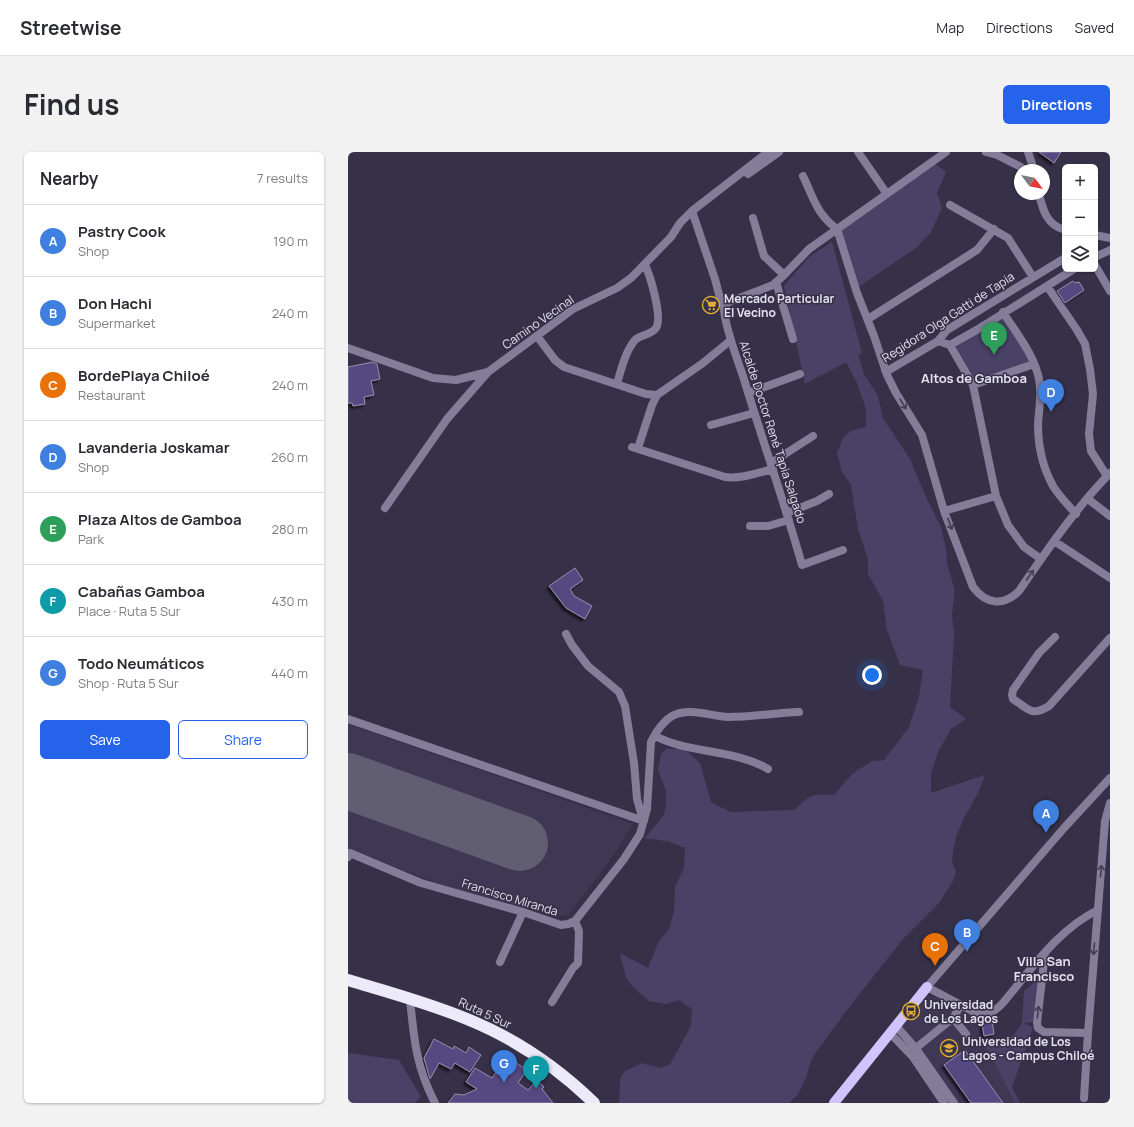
<!DOCTYPE html>
<meta charset="utf-8">
<style>
:root{--surface:#fff;--page:#f2f2f3;--text:#2b2b33;--muted:#7c7c81;--line:#e1e1e2;--accent:#2563eb}
body{margin:0;font-family:Manrope,sans-serif;background:var(--page);color:var(--text)}
.controls{position:absolute;right:12px;top:12px;display:grid;overflow:hidden;border-radius:6px;box-shadow:0 1px 3px #0004}
.controls button{width:36px;height:36px;display:grid;place-items:center;padding:0;border:0;border-bottom:1px solid var(--line);background:var(--surface);color:var(--text);font:20px sans-serif}
.compass{position:absolute;left:666px;top:12px;width:36px;height:36px;border-radius:50%;background:var(--surface);box-shadow:0 1px 3px #0004;rotate:122deg}
.you{position:absolute;left:524px;top:523px;width:14px;height:14px;margin:-10px;border:3px solid #fff;border-radius:50%;background:#1a73e8;box-shadow:0 0 0 6px #1a73e833}
.badge{display:grid;place-items:center;width:26px;height:26px;border-radius:50%;background:var(--accent);color:#fff;font-size:13px;font-weight:700}
.pin{position:absolute;translate:-50% -33px;filter:drop-shadow(0 1px 2px #0008)}
.pin::after{content:'';position:absolute;top:21px;width:14px;height:12px;background:inherit;clip-path:polygon(0 0,100% 0,50% 100%)}
.list{margin:0;padding:0;list-style:none}
h2{display:flex;justify-content:space-between;align-items:center;height:52px;margin:0;padding:0 16px;font-size:17px}
h2 small{font-size:13px;font-weight:400;color:var(--muted)}
.list li{display:grid;grid-template-columns:26px 1fr auto;gap:12px;align-items:center;box-sizing:border-box;height:72px;padding:0 16px;border-top:1px solid var(--line)}
.list b{display:block;font-size:15px;white-space:nowrap}
.list p{margin:0;font-size:13px;white-space:nowrap;color:var(--muted)}
.list em{font-size:13px;font-style:normal;color:var(--muted)}
.actions{display:flex;gap:8px;padding:12px 16px}
.actions a{flex:1;padding:9px 0;border:1px solid var(--accent);border-radius:6px;text-align:center;font-size:14px;color:var(--accent)}
.actions .main{background:var(--accent);color:#fff}
.icon{flex:none;width:22px;height:22px;fill:none;stroke:currentColor;stroke-width:2;stroke-linecap:round;stroke-linejoin:round}
.map{position:relative;flex:none;width:762px;height:951px;overflow:hidden;border-radius:6px}
header{display:flex;align-items:center;gap:24px;box-sizing:border-box;height:56px;padding:0 20px;background:var(--surface);border-bottom:1px solid var(--line)}
header strong{font-size:19px}
nav{display:flex;gap:22px;margin-inline-start:auto;font-size:14px}
.intro{display:flex;align-items:center;justify-content:space-between;box-sizing:border-box;height:96px;padding:0 24px}
h1{margin:0;font-size:28px}
.button{padding:10px 18px;border-radius:6px;background:var(--accent);color:#fff;font-size:14px;font-weight:700}
main{display:flex;gap:24px;padding:0 24px}
aside{flex:1;background:var(--surface);border-radius:6px;box-shadow:0 1px 3px #0004}
.map>svg:first-child{display:block}
.built{fill:#3f3855}
.green{fill:#4a4166}
.lines{fill:none;stroke-linecap:round;stroke-linejoin:round}
.runway{stroke:#615d72;stroke-width:56}
.building{fill:#574882;stroke:#948faa;filter:url(#shadow)}
.minor{stroke:#837d99;stroke-width:8}
.major{stroke:#d0c4fe;stroke-width:10}
.highway{stroke:#eceaf8;stroke-width:12}
.oneway{stroke:#423c54}
.labels{text-anchor:middle;dominant-baseline:central;stroke-width:3;stroke-linejoin:round;paint-order:stroke}
.poi-label{font-size:12px;font-weight:bold;fill:#e3e1f0;stroke:#363148;text-anchor:start}
.street-label{font-size:12px;fill:#e3e1f0;stroke:#363148}
.neighbourhood-label{font-size:13px;font-weight:bold;fill:#e3e1f0;stroke:#363148}
</style>
<header>
<strong>Streetwise</strong>
<nav><a>Map</a><a>Directions</a><a>Saved</a></nav>
</header>
<div class="intro"><h1>Find us</h1><a class="button">Directions</a></div>
<main>
<aside>
<h2>Nearby<small>7 results</small></h2>
<ul class="list">
<li><span class="badge" style="background:#3f7fe0">A</span><div><b>Pastry Cook</b><p>Shop</p></div><em>190 m</em></li>
<li><span class="badge" style="background:#3f7fe0">B</span><div><b>Don Hachi</b><p>Supermarket</p></div><em>240 m</em></li>
<li><span class="badge" style="background:#e8710a">C</span><div><b>BordePlaya Chiloé</b><p>Restaurant</p></div><em>240 m</em></li>
<li><span class="badge" style="background:#3f7fe0">D</span><div><b>Lavanderia Joskamar</b><p>Shop</p></div><em>260 m</em></li>
<li><span class="badge" style="background:#2e9e5b">E</span><div><b>Plaza Altos de Gamboa</b><p>Park</p></div><em>280 m</em></li>
<li><span class="badge" style="background:#0f9aa8">F</span><div><b>Cabañas Gamboa</b><p>Place · Ruta 5 Sur</p></div><em>430 m</em></li>
<li><span class="badge" style="background:#3f7fe0">G</span><div><b>Todo Neumáticos</b><p>Shop · Ruta 5 Sur</p></div><em>440 m</em></li>
</ul>
<div class="actions"><a class="main">Save</a><a>Share</a></div>
</aside>
<div class="map">
<svg width="762" height="951" viewBox="0 0 762 951">
<defs>
<filter id="shadow"><feDropShadow dx="-2.5" dy="2.5" stdDeviation="1" flood-color="#0009"/></filter>
</defs>
<rect width="100%" height="100%" fill="#363148"/>
<path class="built" d="M0,572L285,672L273,692L259,712L221,762L217,764L159,752L89,731L0,696Z
M579,844L589,846L621,862L633,866L636,890L667,951H601L567,902L549,880Z"/>
<path class="green" d="M586,11L598,20L589,41L594,56L583,80L569,95L509,136L491,78Z
M484,90L514,201L510,203L516,222L530,244L535,266L562,307L577,343L593,375L598,397L599,412L606,435V444L604,464L606,482L602,555L618,567L603,577L590,600L583,622V641L637,623L630,641L616,666L608,685L605,700L604,710L608,719L605,729L591,751L554,788L496,862L464,906L457,928L450,942L441,951H271L272,926L277,919L294,911L312,916L322,912L343,874L344,857L331,848L318,852L301,849L285,835L278,826L272,801L300,816L310,791L321,777L326,759L327,735L336,716L337,696L319,689L297,686L315,664L318,655V639L310,618L313,602L318,597H336L352,611L363,650L382,660L446,658C463,642 463,642 486,643L504,622L524,609L536,608L561,575L571,545L575,518L552,513L539,478L535,449L520,422V407L510,377L503,333L494,320L489,301L495,286L502,279L518,275V257L509,231L498,210L457,232L436,134L461,105Z
M655,165L675,196L683,211L627,228L608,194Z
M691,826L687,870L675,871L685,875L664,935L672,951H667L636,890L665,884L674,871L676,839Z
M0,901L51,908L73,945L66,951H0Z"/>
<g class="lines">
<path class="runway" d="M0,629L172,691"/>
</g>
<path class="building" d="M691,0H713L706,11Z
M725,129L727,131L731,130L736,138L717,151L709,139Z
M25,210L29,212L32,227L23,229L26,243L16,245L17,252L5,254L4,251H0V215Z
M227,416L235,428L222,437L226,444L244,454L237,467L218,456L201,434Z
M644,869L646,882L636,884L634,871Z
M86,887L105,897L106,894L118,901L121,895L133,903L122,920L107,911L103,917L91,911L82,927L76,906Z
M617,898L655,951H623L596,913Z
M158,904L179,918L170,931L180,938L189,928L196,935L194,937L205,951H100L107,942L116,943L129,937L118,930L127,916L144,926Z"/>
<g class="lines">
<path class="minor" d="M510,0L539,42
M638,0L649,3L673,15
M680,0L686,18
M400,22L431,0
M455,24C466,47 468,61 489,77
M691,42C695,59 699,73 717,78
M602,53L660,86L685,125
M344,59L367,127L373,150L376,154
M405,66L416,104L436,123
M489,77L509,141L526,184L539,223L548,241L574,283L596,359L625,435C638,452 655,455 671,439C699,398 728,356 762,321
M747,83L762,86
M747,105L762,98
M747,113L762,139
M428,130L445,187
M699,134L729,178L737,192L742,217L745,242L741,282L743,299L759,324
M655,160C668,181 686,202 691,227C694,241 691,257 690,272C690,293 695,316 705,334C711,344 720,353 728,362
M520,167L629,98L646,77
M189,184L207,208L216,215L298,242L309,243
M590,189L602,193L625,233L648,344L660,373L676,395L693,407
M602,193L632,176L726,117
M0,196L85,226L108,228L140,220
M537,218H541L590,189L599,178L717,106
M269,232C273,218 277,200 287,188C292,183 303,183 308,176C315,166 302,123 297,113
M625,233L686,212
M400,241L452,222
M363,273L406,261
M284,295L377,325C393,327 409,321 425,317
M290,296L304,253L309,243L355,211L383,188
M423,311L465,284
M740,347L762,364
M37,356L99,267L140,220L225,157L269,136L283,126L323,85L332,71L344,59L420,0
M596,359L648,344
M439,361L469,349L481,342
M402,374H420L441,368
M706,389L762,426
M495,398L454,413C436,349 414,287 395,224C389,207 375,170 376,154L381,150L425,133L436,123L461,97L598,0
M218,482L224,493L240,514L271,540L277,554L286,611L289,647L295,668
M707,485L691,501L665,538L664,543L665,547C681,557 683,565 701,554L762,486
M0,567L296,669
M307,584C342,602 386,597 420,617
M0,705L2,701L73,731L175,760L213,773L220,772L227,769L276,707L292,682L299,657L303,590C308,580 314,570 324,564C341,555 362,564 380,565C403,565 427,561 451,560
M750,758C710,777 682,819 654,852C647,859 640,864 630,862L579,835L716,676L762,626
M697,801L689,871L690,876L696,880L740,881
M152,810L175,760
M62,847C66,888 68,914 87,951
M204,850L225,816L230,811L231,779L227,769
M605,866L618,882
M548,874L569,898L606,951
M542,881L565,905L596,951
M568,896L605,866L613,853
M736,946L740,881L757,669L762,651"/>
<path class="major" d="M486,951L579,835"/>
<path class="highway" d="M0,828C40,840 81,851 119,867C166,886 209,915 246,951"/>
</g>
<defs><path id="oneway-shaft" d="M-6 0H5M1.5-3L5.5 0L1.5 3" fill="none" stroke-width="1.6" stroke-linecap="round" stroke-linejoin="round"/></defs>
<g class="oneway">
<use href="#oneway-shaft" transform="translate(555 252) rotate(58)"/>
<use href="#oneway-shaft" transform="translate(602 372) rotate(69)"/>
<use href="#oneway-shaft" transform="translate(682 423) rotate(-56)"/>
<use href="#oneway-shaft" transform="translate(753 719) rotate(-85)"/>
<use href="#oneway-shaft" transform="translate(746 797) rotate(95)"/>
<use href="#oneway-shaft" transform="translate(690 860) rotate(-83)"/>
</g>
<defs>
<g id="supermarket-ring" transform="scale(0.9)"><circle r="9.5" fill="#363148" stroke="#e2ae34" stroke-width="1.5"/><path d="M-6-5.5h2.5l.6 2H6L4.5 2H-2.5L-4.4-4H-6ZM-1.5 3.2a1.3 1.3 0 1 0 .1 0ZM3 3.2a1.3 1.3 0 1 0 .1 0Z" fill="#e2ae34"/></g>
<g id="bus-ring" transform="scale(0.9)"><circle r="9.5" fill="#363148" stroke="#e2ae34" stroke-width="1.5"/><path d="M-5-6H5V4H4V6H2V4H-2V6H-4V4H-5ZM-3.5-4V0h7V-4ZM-3.5 1.2v1.5H-2V1.2ZM2 1.2v1.5H3.5V1.2Z" fill="#e2ae34"/></g>
<g id="university-ring" transform="scale(0.9)"><circle r="9.5" fill="#363148" stroke="#e2ae34" stroke-width="1.5"/><path d="M0-5L7-2L0 1L-7-2ZM-4 1L0 2.5L4 1V4Q0 6-4 4Z" fill="#e2ae34"/></g>
</defs>
<g fill-rule="evenodd">
<use href="#supermarket-ring" x="363" y="153"/>
<use href="#bus-ring" x="563" y="859"/>
<use href="#university-ring" x="601" y="896"/>
</g>
<g class="labels">
<g class="poi-label">
<text x="376" y="146">Mercado Particular<tspan x="376" dy="14">El Vecino</tspan></text>
<text x="576" y="852">Universidad<tspan x="576" dy="14">de Los Lagos</tspan></text>
<text x="614" y="889">Universidad de Los<tspan x="614" dy="14">Lagos - Campus Chiloé</tspan></text>
</g>
<g class="street-label">
<text transform="translate(600 165) rotate(-33)">Regidora Olga Gatti de Tapia</text>
<text transform="translate(190 170) rotate(-35)">Camino Vecinal</text>
<text transform="translate(425 280) rotate(72)">Alcalde Doctor René Tapia Salgado</text>
<text transform="translate(162 745) rotate(17)">Francisco Miranda</text>
<text transform="translate(137 861) rotate(25)">Ruta 5 Sur</text>
</g>
<g class="neighbourhood-label">
<text x="626" y="226">Altos de Gamboa</text>
<text x="696" y="809">Villa San<tspan x="696" dy="15">Francisco</tspan></text>
</g>
</g>
</svg>
<div class="controls">
<button>+</button>
<button>−</button>
<button><svg class="icon" aria-label="layers" viewBox="0 0 24 24"><path d="M12 4l9 5-9 5-9-5zM3 14l9 5 9-5"/></svg></button>
</div>
<svg class="compass" viewBox="-18 -18 36 36"><path d="M0-13l5 13h-10z" fill="#e53935"/><path d="M0 13l5-13h-10z" fill="#7c7c81"/></svg>
<div class="you"></div>
<div class="pin badge" style="left:698px;top:681px;background:#3f7fe0">A</div>
<div class="pin badge" style="left:619px;top:800px;background:#3f7fe0">B</div>
<div class="pin badge" style="left:587px;top:814px;background:#e8710a">C</div>
<div class="pin badge" style="left:703px;top:260px;background:#3f7fe0">D</div>
<div class="pin badge" style="left:646px;top:203px;background:#2e9e5b">E</div>
<div class="pin badge" style="left:188px;top:937px;background:#0f9aa8">F</div>
<div class="pin badge" style="left:156px;top:931px;background:#3f7fe0">G</div>
</div>
</main>
